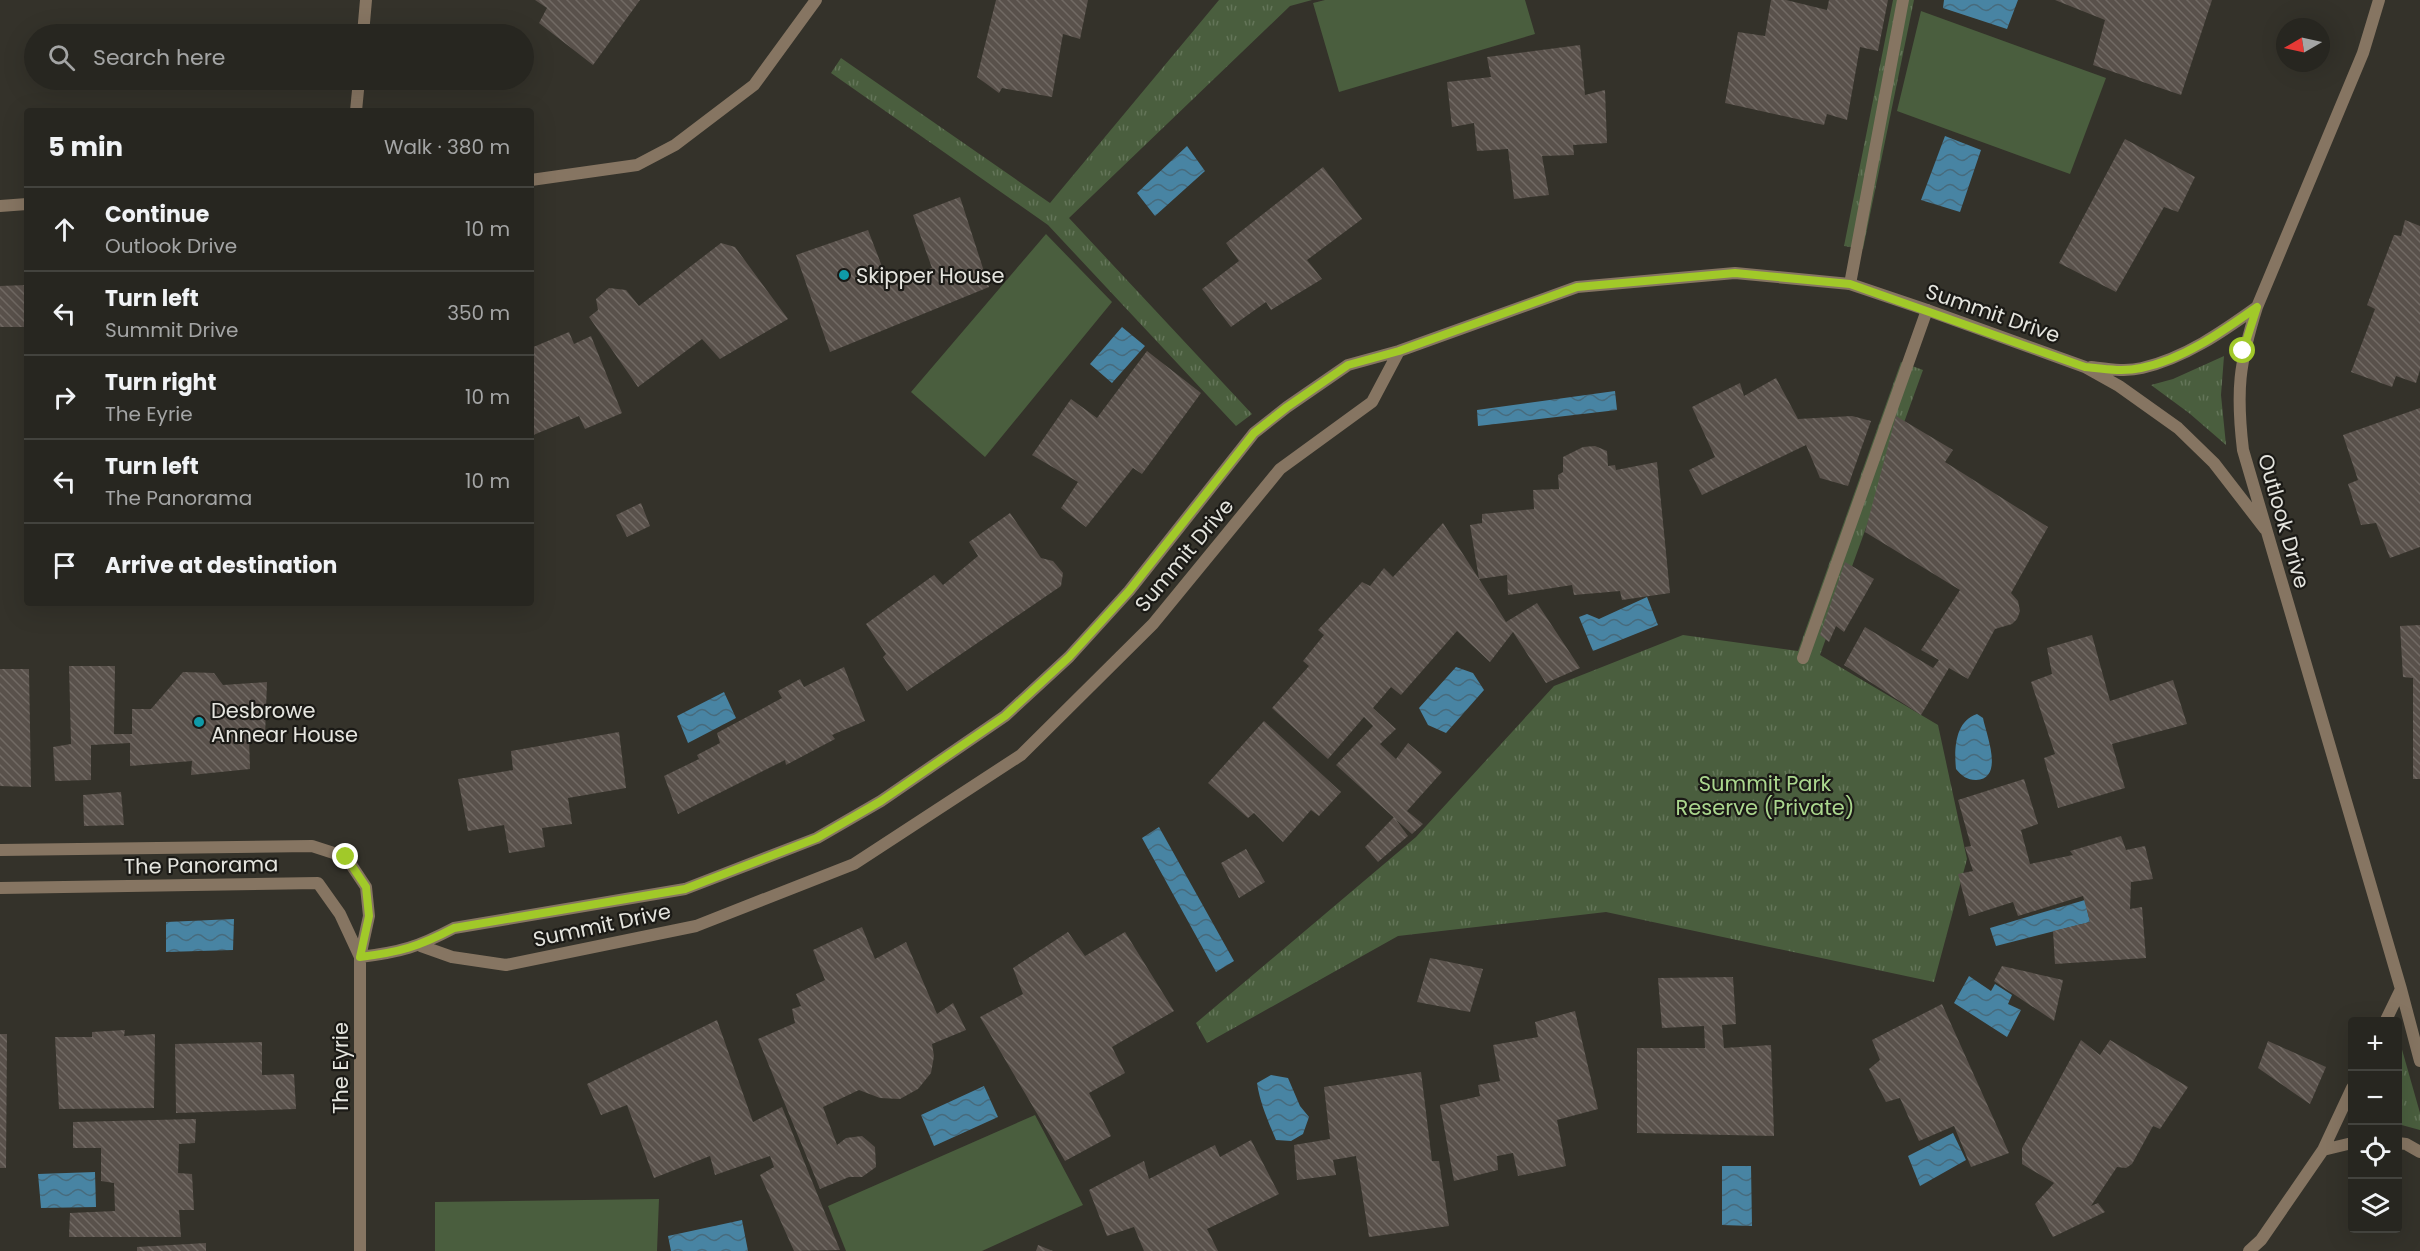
<!DOCTYPE html>
<meta charset="utf-8">
<style>
:root{--surface:#272620;--page:#33322d;--text:#f1f3f6;--muted:#a4a5a5;--line:#43433e}
body{margin:0;font-family:Poppins,sans-serif;background:var(--page);color:var(--text)}
.controls{position:absolute;right:18px;bottom:18px;display:grid;overflow:hidden;border-radius:6px;box-shadow:0 6px 24px #0002}
.controls button{width:54px;height:54px;display:grid;place-items:center;padding:0;border:0;border-bottom:2px solid var(--line);background:var(--surface);color:var(--text);font:30px sans-serif}
.compass{position:absolute;left:2276px;top:18px;width:54px;height:54px;border-radius:50%;background:var(--surface);box-shadow:0 6px 24px #0002;rotate:261deg}
.stop{position:absolute;width:18px;height:18px;margin:-14px;border:4px solid #a1c929;border-radius:50%;background:#fff}
.stop.end{background:#a1c929;border-color:#fff;box-shadow:0 2px 6px #0008}
.list{margin:0;padding:0;list-style:none}
h2{display:flex;justify-content:space-between;align-items:center;height:78px;margin:0;padding:0 24px;font-size:26px}
h2 small{font-size:20px;font-weight:400;color:var(--muted)}
.list li{display:grid;grid-template-columns:39px 1fr auto;gap:18px;align-items:center;box-sizing:border-box;height:84px;padding:0 24px;border-top:2px solid var(--line)}
.list b{display:block;font-size:22px;white-space:nowrap}
.list p{margin:0;font-size:20px;white-space:nowrap;color:var(--muted)}
.list em{font-size:20px;font-style:normal;color:var(--muted)}
.icon{flex:none;width:33px;height:33px;fill:none;stroke:currentColor;stroke-width:2;stroke-linecap:round;stroke-linejoin:round}
.map{position:relative;flex:none;width:2420px;height:1251px;overflow:hidden}
.search{position:absolute;background:var(--surface);box-shadow:0 6px 24px #0002;left:24px;top:24px;width:510px;height:66px;display:flex;align-items:center;gap:15px;box-sizing:border-box;padding:0 21px;border-radius:33px;color:var(--muted);font-size:22px}
.panel{position:absolute;background:var(--surface);box-shadow:0 6px 24px #0002;left:24px;top:108px;width:510px;height:498px;border-radius:6px}
.map>svg:first-child{display:block}
.park{fill:url(#park-tufts)}
.pitch{fill:#4a5e3e}
.water{fill:url(#water-waves)}
.building{fill:url(#building-back-hatch)}
.lines{fill:none;stroke-linecap:round;stroke-linejoin:round}
.service{stroke:#867562;stroke-width:12}
.minor{stroke:#867562;stroke-width:12}
.route{stroke:#a1c929;stroke-width:8}
.culture-dot{fill:#0f9aa8;stroke:#1b1a16;stroke-width:2}
.labels{text-anchor:middle;dominant-baseline:central;stroke-width:4.5;stroke-linejoin:round;paint-order:stroke}
.poi-label{font-size:21px;fill:#e5e5df;stroke:#1b1a16;text-anchor:start}
.street-label{font-size:21px;fill:#e5e5df;stroke:#1b1a16}
.park-label{font-size:21px;fill:#abd78e;stroke:#1b1a16}
</style>
<div class="map">
<svg width="2420" height="1251" viewBox="0 0 2420 1251">
<defs>
<pattern id="park-tufts" width="24" height="20" patternUnits="userSpaceOnUse" patternTransform="scale(1.5)"><rect width="24" height="20" fill="#4a5e3e"/><path d="M3 7l-1-3M5 7V3M7 7l1-3M15 17l-1-3M17 17v-4M19 17l1-3" fill="none" stroke="#647559"/></pattern>
<pattern id="water-waves" width="16" height="10" patternUnits="userSpaceOnUse" patternTransform="scale(1.5)"><rect width="16" height="10" fill="#4884a3"/><path d="M0 5q4-4 8 0t8 0" fill="none" stroke="#476b7d"/></pattern>
<pattern id="building-back-hatch" width="6" height="6" patternUnits="userSpaceOnUse" patternTransform="scale(1.5)"><rect width="6" height="6" fill="#59514b"/><path d="M-1 5l2 2M0 0l6 6M5-1l2 2" fill="none" stroke="#716a64"/></pattern>
</defs>
<rect width="100%" height="100%" fill="#34322a"/>
<path class="park" d="M1219,0H1312L1290,6L1069,218L1252,414L1236,426L1048,225L831,73L841,58L1050,203Z
M1893,0H1914L1863,249L1844,246Z
M2224,356L2221,395L2226,445L2189,413L2151,385L2173,379Z
M1901,362L1923,370L1820,655L1938,725L1967,859L1934,982L1606,912L1398,936L1207,1043L1196,1023L1416,837L1554,686L1683,635L1798,651Z
M2398,1043L2401,1046L2420,1113V1130L2398,1124Z"/>
<path class="pitch" d="M1325,0H1525L1535,34L1339,92L1313,3Z
M1921,11L2106,78L2070,174L1897,111Z
M1046,234L1112,302L985,457L911,392Z
M1035,1115L1083,1205L982,1251H846L828,1206Z
M659,1199L657,1251H435V1202Z"/>
<path class="water" d="M1944,0H2018L2007,29L1943,8Z
M1945,136L1981,150L1960,212L1921,200Z
M1187,146L1205,171L1155,216L1137,193Z
M1122,327L1145,346L1112,383L1090,364Z
M1615,391L1617,410L1478,426L1477,410Z
M1647,597L1658,625L1593,651L1579,617L1587,614L1599,619Z
M1456,667L1473,673L1484,690L1446,733L1428,725L1419,708Z
M724,692L736,718L688,743L677,716Z
M1977,714L1983,718C1986,734 2005,779 1976,780C1967,780 1962,776 1956,769C1954,749 1955,721 1977,714Z
M1159,827L1234,961L1216,972L1142,838Z
M2085,900L2090,922L1996,946L1990,928Z
M234,919L233,950L166,952V922Z
M1969,976L1991,991L1995,984L2012,995L2008,1004L2021,1010L2007,1037L1954,1003Z
M1271,1075L1288,1078L1300,1106L1309,1117L1303,1134L1291,1141L1276,1140C1268,1121 1260,1103 1257,1083Z
M984,1086L998,1117L934,1146L921,1115Z
M1953,1133L1966,1160L1920,1186L1908,1156Z
M1722,1166H1751L1752,1226L1722,1225Z
M95,1172L96,1207L41,1208L38,1174Z
M742,1220L748,1251H671L668,1236Z"/>
<path class="building" d="M535,0H640L593,65L539,23L547,8Z
M996,0H1088L1080,39L1063,34L1052,97L1002,88L999,93L977,77Z
M1771,0H1786L1827,10L1829,0H1888L1878,51L1860,47L1847,120L1827,114L1824,125L1725,103L1738,32L1765,36Z
M2055,0H2212L2181,95L2093,65L2105,20Z
M1580,45L1585,95L1605,90L1607,143L1573,145L1574,155L1542,156L1549,195L1514,199L1508,149L1477,151L1474,123L1452,127L1447,82L1491,77L1487,57Z
M2125,139L2195,177L2178,212L2164,207L2116,292L2059,263Z
M1323,167L1362,219L1307,260L1322,279L1271,310L1266,302L1231,327L1202,289L1239,261L1226,243Z
M960,197L989,287L830,352L796,255L868,230L888,282L932,268L913,215Z
M2405,220L2420,226V370L2416,383L2396,376L2392,387L2351,372L2375,309L2367,305L2394,235L2401,236Z
M721,243L735,247L788,319L720,359L702,339L638,387L589,317L598,310L596,299L609,288L626,290L639,306Z
M27,285V327H0V286Z
M569,332L574,344L591,336L622,413L585,429L579,416L531,436V348Z
M1147,351L1201,393L1142,474L1133,468L1086,527L1061,508L1078,482L1032,455L1071,399L1097,418Z
M1776,378L1798,419L1852,416L1871,421L1848,486L1820,478L1806,445L1702,495L1689,470L1715,457L1692,407L1740,383L1744,396Z
M2420,408V547L2390,558L2376,523L2361,525L2348,484L2358,480L2343,435Z
M1896,416L1953,450L1945,462L2048,527L2011,593L2018,601L2020,611L2017,619L2012,624L1995,629L1968,679L1949,668L1921,715L1844,665L1865,627L1933,668L1939,660L1921,650L1960,590L1865,532Z
M1595,446L1607,451L1608,466L1615,465L1616,470L1657,462L1670,593L1622,600L1620,591L1574,595L1572,585L1508,595L1507,575L1479,579L1506,622L1537,603L1580,668L1546,683L1513,632L1490,662L1457,631L1401,695L1391,687L1373,708L1396,729L1380,744L1396,759L1408,743L1442,772L1407,811L1423,824L1412,834L1336,765L1373,726L1364,717L1328,759L1272,708L1309,666L1303,661L1324,635L1318,630L1362,582L1370,586L1384,568L1393,577L1443,523L1479,579L1470,525L1482,523V514L1534,509L1533,490L1559,489L1558,475L1563,472V457L1583,447Z
M641,503L650,526L627,537L616,515Z
M1010,513L1041,558L1053,561L1063,573L1061,586L907,691L883,657L886,654L866,624L934,575L943,585L978,556L969,542Z
M1845,562L1874,579L1844,632L1836,626L1829,642L1820,635Z
M2420,625V779H2413V678L2403,677L2400,626Z
M2092,635L2110,701L2173,680L2187,724L2112,744L2125,788L2058,808L2044,758L2055,754L2031,682L2052,674L2047,648Z
M69,666H115L114,734H132V709H151L183,672L214,673L223,685L267,682L265,736L249,737L250,769L191,775L192,761L130,766V743L91,745V780L55,781L53,747L71,744Z
M844,667L865,721L832,735L835,739L786,765L785,760L678,814L664,776L699,759L697,755L720,743L717,733L782,698L778,691L800,679L804,687Z
M0,669H29L31,787L0,786Z
M1264,721L1341,792L1319,816L1311,810L1283,842L1254,813L1248,818L1208,783Z
M619,732L626,788L568,798L572,824L542,828L545,847L509,853L504,825L468,831L458,779L513,770L511,751Z
M2024,779L2038,824L2021,830L2030,864L2073,855L2070,851L2121,836L2126,850L2145,846L2153,879L2131,882L2130,909L2142,907L2146,958L2055,964L2053,931L2090,922L2083,896L2018,916L2013,902L1969,916L1958,874L1973,871L1965,847L1971,846L1958,800Z
M121,792L124,825L84,826L83,795Z
M1394,817L1408,836L1378,862L1365,847Z
M1246,849L1265,882L1239,898L1221,863Z
M862,927L875,959L906,942L937,1014L953,1003L966,1030L932,1044L934,1056L931,1073L918,1089L900,1099L880,1098L859,1090L823,1107L837,1145L846,1138L862,1136L875,1147L876,1167L862,1177H849L820,1189L758,1039L795,1023L792,1009L801,1006L796,994L825,980L813,950Z
M1068,932L1085,956L1125,932L1174,1011L1112,1047L1125,1073L1089,1093L1111,1136L1065,1161L980,1017L1023,994L1013,968Z
M1430,958L1483,969L1470,1012L1417,1002Z
M2002,966L2063,980L2054,1021L1994,981Z
M1733,977L1736,1024L1722,1025L1724,1048L1771,1045L1774,1136L1637,1133V1048H1705L1704,1026L1662,1028L1658,978Z
M1942,1004L2009,1153L1971,1167L1954,1126L1919,1141L1900,1098L1886,1102L1869,1069L1880,1060L1872,1040Z
M1575,1011L1598,1109L1557,1120L1566,1166L1518,1176L1513,1153L1497,1156L1498,1170L1454,1181L1440,1105L1480,1096L1478,1085L1500,1081L1493,1045L1538,1037L1535,1022Z
M717,1020L753,1122L782,1107L840,1250L794,1251L760,1175L774,1167L770,1156L715,1175L710,1156L654,1178L627,1105L601,1115L587,1084Z
M125,1030L124,1036L155,1034L154,1108L59,1109L55,1037H92V1032Z
M0,1034H7L6,1168H0Z
M2081,1040L2100,1055L2110,1040L2188,1087L2160,1129L2153,1126L2132,1164L2126,1168L2117,1167L2091,1206L2098,1203L2105,1212L2053,1237L2035,1204L2054,1183L2022,1164V1148Z
M2268,1041L2326,1067L2310,1104L2258,1068Z
M262,1042V1075L294,1074L296,1109L176,1113L175,1044Z
M1421,1072L1432,1161H1439L1449,1226L1369,1237L1356,1156L1333,1160L1336,1175L1297,1180L1294,1145L1330,1139L1324,1087Z
M196,1119L195,1143L179,1144L178,1173L192,1174L194,1210H179L181,1237H69L70,1213L115,1211L114,1183L101,1181V1148H73V1122Z
M1251,1140L1279,1194L1207,1229L1218,1251H1144L1134,1227L1107,1236L1089,1190L1144,1161L1149,1179L1215,1145L1220,1157Z
M206,1243V1251H137V1247Z
M1038,1245L1053,1251H1036Z"/>
<g class="lines">
<path class="service" d="M1850,284L1903,0
M1803,658L1927,310"/>
<path class="minor" d="M2379,0L2363,53L2257,307C2239,364 2236,391 2243,450L2401,989L2420,1061
M363,34L366,0
M356,111L359,80
M531,180L637,165L675,145L754,85L816,0
M0,206L27,204
M2091,367C2108,369 2126,372 2142,368C2185,358 2222,332 2257,307
M0,850L312,846L346,857L366,887L369,916L360,957V1251
M0,888L318,883L340,914L360,957
M421,946L452,957L506,965L696,926L854,864L1021,755L1153,624L1280,469L1372,402L1399,351
M360,957C401,952 418,947 454,928L685,889L817,838L881,801L1005,716L1069,657L1129,591L1254,433L1287,407L1348,365L1399,351L1577,287L1735,273L1850,284L1927,310L2085,367L2119,386L2178,428L2214,463L2265,529
M2385,1022L2401,989
M2398,1143L2406,1144L2420,1152
M2323,1150L2352,1143
M2249,1251L2261,1240L2323,1150L2352,1088"/>
</g>
<g class="lines">
<path class="route" d="M346,857L366,887L369,916L360,957C400,952 418,947 454,928L685,889L817,838L881,801L1005,716L1069,657L1129,591L1254,433L1287,407L1348,365L1399,351L1577,287L1735,273L1850,284L2085,367C2104,369 2123,372 2141,368C2183,360 2223,331 2257,307L2243,351"/>
</g>
<g class="culture-dot">
<circle cx="844" cy="275" r="6"/>
<circle cx="199" cy="722" r="6"/>
</g>
<g class="labels">
<g class="poi-label">
<text x="856" y="275">Skipper House</text>
<text x="211" y="710">Desbrowe<tspan x="211" dy="24">Annear House</tspan></text>
</g>
<g class="street-label">
<text transform="translate(1993 313) rotate(19)">Summit Drive</text>
<text transform="translate(2284 521) rotate(74)">Outlook Drive</text>
<text transform="translate(1184 555) rotate(-50)">Summit Drive</text>
<text transform="translate(201 865) rotate(-1)">The Panorama</text>
<text transform="translate(602 925) rotate(-12)">Summit Drive</text>
<text transform="translate(340 1068) rotate(-90)">The Eyrie</text>
</g>
<g class="park-label">
<text x="1765" y="783">Summit Park<tspan x="1765" dy="24">Reserve (Private)</tspan></text>
</g>
</g>
</svg>
<div class="controls">
<button>+</button>
<button>−</button>
<button><svg class="icon" aria-label="locate" viewBox="0 0 24 24"><circle cx="12" cy="12" r="6"/><path d="M12 2v4M12 18v4M2 12h4M18 12h4"/></svg></button>
<button><svg class="icon" aria-label="layers" viewBox="0 0 24 24"><path d="M12 4l9 5-9 5-9-5zM3 14l9 5 9-5"/></svg></button>
</div>
<svg class="compass" viewBox="-18 -18 36 36"><path d="M0-13l5 13h-10z" fill="#e53935"/><path d="M0 13l5-13h-10z" fill="#a4a5a5"/></svg>
<div class="stop" style="left:2243px;top:351px"></div>
<div class="stop end" style="left:346px;top:857px"></div>
<div class="search"><svg class="icon" aria-label="search" viewBox="0 0 24 24"><circle cx="10" cy="10" r="6"/><path d="M15 15l6 6"/></svg>Search here</div>
<section class="panel">
<h2>5 min<small>Walk · 380 m</small></h2>
<ul class="list">
<li><svg class="icon" aria-label="ahead" viewBox="0 0 24 24"><path d="M12 20V5M6 11l6-6 6 6"/></svg><div><b>Continue</b><p>Outlook Drive</p></div><em>10 m</em></li>
<li><svg class="icon" aria-label="left" viewBox="0 0 24 24"><path d="M17 20v-9H6M10 6l-5 5 5 5"/></svg><div><b>Turn left</b><p>Summit Drive</p></div><em>350 m</em></li>
<li><svg class="icon" aria-label="right" viewBox="0 0 24 24"><path d="M7 20v-9h11M14 6l5 5-5 5"/></svg><div><b>Turn right</b><p>The Eyrie</p></div><em>10 m</em></li>
<li><svg class="icon" aria-label="left" viewBox="0 0 24 24"><path d="M17 20v-9H6M10 6l-5 5 5 5"/></svg><div><b>Turn left</b><p>The Panorama</p></div><em>10 m</em></li>
<li><svg class="icon" aria-label="arrive" viewBox="0 0 24 24"><path d="M6 21V4h12l-3 4 3 4H6"/></svg><div><b>Arrive at destination</b></div></li>
</ul>
</section>
</div>
